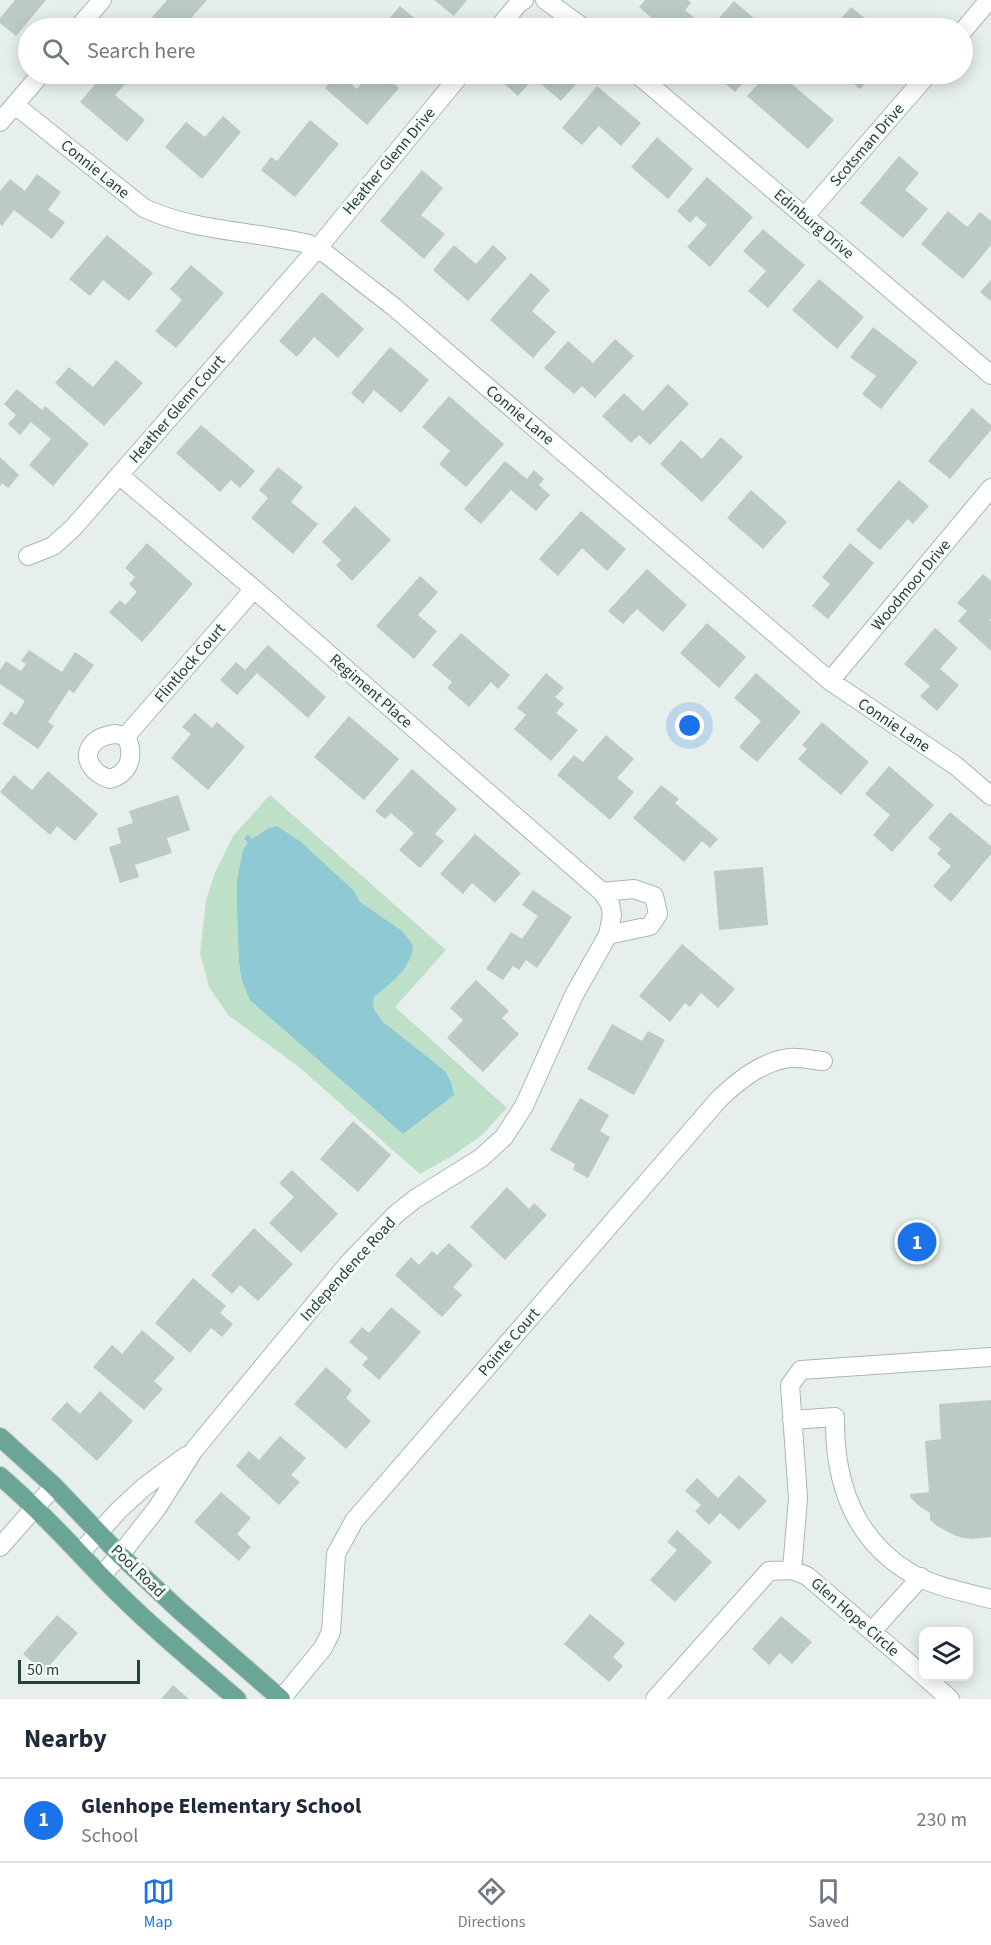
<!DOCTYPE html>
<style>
:root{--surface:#fff;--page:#f2f2f3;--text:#1f2937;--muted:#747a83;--line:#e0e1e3;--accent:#1a73e8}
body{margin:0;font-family:"Source Sans 3",sans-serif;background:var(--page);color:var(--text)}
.controls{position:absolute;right:18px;bottom:18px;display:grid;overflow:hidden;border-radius:12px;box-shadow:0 3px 15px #0003}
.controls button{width:54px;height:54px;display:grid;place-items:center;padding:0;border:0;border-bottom:2px solid var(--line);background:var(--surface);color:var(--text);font:30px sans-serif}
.scale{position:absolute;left:18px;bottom:15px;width:122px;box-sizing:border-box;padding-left:6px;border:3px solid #24423a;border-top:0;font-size:16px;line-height:21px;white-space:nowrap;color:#24423a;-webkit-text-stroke:4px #f7fbf9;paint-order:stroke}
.you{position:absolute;left:690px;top:726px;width:21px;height:21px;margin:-15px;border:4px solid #fff;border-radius:50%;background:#1a73e8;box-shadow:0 0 0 9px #1a73e833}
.badge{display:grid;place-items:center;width:39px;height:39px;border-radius:50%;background:var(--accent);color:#fff;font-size:20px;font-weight:700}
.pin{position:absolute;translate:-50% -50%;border:3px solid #fff;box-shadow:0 2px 6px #0006}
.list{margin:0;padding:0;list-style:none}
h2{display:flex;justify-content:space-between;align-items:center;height:78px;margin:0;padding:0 24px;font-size:26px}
h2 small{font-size:20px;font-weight:400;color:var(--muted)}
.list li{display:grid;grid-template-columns:39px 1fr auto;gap:18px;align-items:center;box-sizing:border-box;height:84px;padding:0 24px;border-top:2px solid var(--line)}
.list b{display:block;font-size:22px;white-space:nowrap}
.list p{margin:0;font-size:20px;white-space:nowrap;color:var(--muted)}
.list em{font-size:20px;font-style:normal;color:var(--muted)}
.icon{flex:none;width:33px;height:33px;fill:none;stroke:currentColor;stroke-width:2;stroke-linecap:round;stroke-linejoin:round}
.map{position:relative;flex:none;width:991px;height:1699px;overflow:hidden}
.search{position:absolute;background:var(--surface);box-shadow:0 3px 15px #0003;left:18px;right:18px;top:18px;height:66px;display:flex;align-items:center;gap:15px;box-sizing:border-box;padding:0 21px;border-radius:33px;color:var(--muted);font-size:22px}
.sheet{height:162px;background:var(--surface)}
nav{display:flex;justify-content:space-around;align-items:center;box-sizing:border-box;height:84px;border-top:2px solid var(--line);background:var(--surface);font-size:16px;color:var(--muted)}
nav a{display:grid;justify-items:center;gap:3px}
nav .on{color:var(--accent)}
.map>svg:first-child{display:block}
.green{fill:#bfe0c8}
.water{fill:#8ec9d4}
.building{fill:#bbcac4}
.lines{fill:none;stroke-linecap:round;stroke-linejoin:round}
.minor-casing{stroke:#a8b8b2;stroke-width:20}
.major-casing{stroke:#c2cac8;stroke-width:20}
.minor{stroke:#fff;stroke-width:18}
.major{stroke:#6aa596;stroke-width:18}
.labels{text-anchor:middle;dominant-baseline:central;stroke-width:6;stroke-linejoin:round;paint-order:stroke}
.street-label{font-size:16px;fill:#24423a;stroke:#f7fbf9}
</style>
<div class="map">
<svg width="991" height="1699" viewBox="0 0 991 1699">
<rect width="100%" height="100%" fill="#e6efeb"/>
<path class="green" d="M270,795L446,950L395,1007L507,1108L482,1135L452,1156L420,1174L299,1067L228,1015L209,987L200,953L206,900L215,873L233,836Z"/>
<path class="water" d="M277,826L301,842L353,890L360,902L402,931L413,945C412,968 391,983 374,997L373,1004L375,1011L383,1022L445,1071L451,1082L454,1095L403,1134L250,1000L242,981L239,962L237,904V880L243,850L248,842L244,839L248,834L252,839L269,828Z"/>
<path class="building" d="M15,0H46L16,36L0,23V18Z
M167,0H207L192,17L200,24L197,28H155L148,22Z
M434,0H467L454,16Z
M645,0H688L691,3L685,10L697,20L690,28H663L639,7Z
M734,1L755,19L746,28H710Z
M400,6L426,28H381Z
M851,7L877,28H846L838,22Z
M104,74H124L130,79L115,95L145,120L127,142L80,102Z
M337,74H340L357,89L370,74H383L399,88L367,125L325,88Z
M506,74H585L561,101L534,78L518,96L500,80Z
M714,74H750L735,92Z
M767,74H780L834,120L808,149L747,96Z
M841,74H873L860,89Z
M597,86L641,123L621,146L599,126L582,145L562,128Z
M223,116L241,132L202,179L165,147L186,122L205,137Z
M310,120L339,144L295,197L261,170L271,157L277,161Z
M657,137L693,169L668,199L631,167Z
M899,156L919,173L905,190L928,209L903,238L860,203Z
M422,170L443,188L421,215L445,234L424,259L380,221Z
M37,174L61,192L48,210L65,222L52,239L14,210L2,226L0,224V191L10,179L25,191Z
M707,177L753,217L710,267L687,247L707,225L696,216L690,223L677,211Z
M948,211L967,227L980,212L991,221V245L963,279L921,244Z
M763,229L805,265L768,308L748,291L766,271L743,251Z
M107,235L153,273L129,301L103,280L90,296L69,279Z
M454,245L476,264L493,245L507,258L468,301L433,270Z
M191,265L224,293L176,348L155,331L182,300L170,289Z
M531,273L550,290L532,311L556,332L533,358L490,320Z
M819,279L864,317L837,349L792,310Z
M991,280V301L980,292Z
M322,292L364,329L338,358L314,337L297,357L279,341Z
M873,327L918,362L881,409L862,394L876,376L850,357Z
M615,339L634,356L595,398L582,386L574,394L544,368L568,341L593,363Z
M390,347L429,380L401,413L374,390L363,404L351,393Z
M116,360L143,383L104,426L55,383L69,367L93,387Z
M668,384L689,404L650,445L639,435L631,443L602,416L624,393L643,411Z
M17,389L42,410L45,406L89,444L53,486L29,465L51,439L31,422L20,435L8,424L16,415L4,404Z
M449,396L504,444L466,487L439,464L450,451L422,427Z
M972,408L991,425V430L950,479L928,461Z
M201,425L255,471L240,488L231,480L220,492L176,453Z
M721,437L743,457L702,502L660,464L681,440L702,459Z
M0,457L19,475L8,488L2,483L0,486Z
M505,461L527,479L534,470L544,479L539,485L550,495L536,511L511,490L481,524L464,509Z
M278,467L303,487L291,502L318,524L293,554L251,518L268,498L259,490Z
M899,480L929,506L913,524L908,519L880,550L856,530Z
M751,490L787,522L763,549L727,518Z
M355,506L391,540L352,581L336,565L341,560L322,542Z
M581,511L626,549L607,571L582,548L558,576L539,559Z
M147,543L193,584L142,642L109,612L120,600L125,605L137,592L129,584L135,577L125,568Z
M850,543L874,563L828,619L812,606L830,584L822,577Z
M647,569L687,605L663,632L637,609L623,624L608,611Z
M983,574L991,581V618L989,620L991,621V651L958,621L967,611L957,603Z
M420,576L438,592L418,615L437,631L414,659L376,626Z
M707,623L746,657L719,688L680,653Z
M935,628L958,648L940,669L959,685L937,711L920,696L930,686L904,664Z
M461,633L510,675L498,689L491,682L469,707L447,688L452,682L432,665Z
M268,645L326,697L308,718L257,673L237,695L220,680L236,662L245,670Z
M29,650L62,672L75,652L94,665L74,693L69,690L48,722L54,726L38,749L2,724L11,711L16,715L25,701L0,684V670L6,661L21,671L26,664L21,661Z
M546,673L564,688L555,697L564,704L556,713L578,730L551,761L514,729L526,715L517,708Z
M756,673L801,712L757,762L739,747L761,721L734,698Z
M195,713L212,728L217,722L245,747L208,790L171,758L191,734L182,727Z
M349,716L399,759L364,800L314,757Z
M822,722L869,762L841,795L798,759L807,749L802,745Z
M606,735L634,759L617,778L634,792L610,820L557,775L574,755L583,762Z
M889,766L934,805L892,852L873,835L890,815L865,794Z
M412,769L457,809L435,834L444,841L420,868L399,850L414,833L391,813L385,819L375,811Z
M48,771L98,814L75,841L57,826L50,835L0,792L14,775L32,790Z
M661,785L679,799L675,803L718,839L710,848L702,841L684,862L633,818Z
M178,795L190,830L167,838L172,853L135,865L139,877L120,883L109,847L121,843L117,828L133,823L129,811Z
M950,812L991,846V854L951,902L933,886L951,866L937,854L941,849L928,838Z
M475,834L521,873L495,903L472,883L463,894L440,874Z
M763,867L768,925L719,930L714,871Z
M533,890L572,917L537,968L526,960L519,970L513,966L503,980L486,969L511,932L522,939L538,916L522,905Z
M682,944L735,989L718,1008L701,993L690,1007L685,1003L670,1022L639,996Z
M476,980L509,1011L502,1018L519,1034L483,1072L447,1038L463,1020L450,1008Z
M612,1024L642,1041L648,1031L665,1040L634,1095L587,1069Z
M580,1098L609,1115L600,1131L610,1137L588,1178L573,1170L575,1164L550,1150Z
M353,1121L391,1155L358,1192L320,1159Z
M292,1170L338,1214L301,1253L269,1223L294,1197L279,1183Z
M507,1187L529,1209L534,1203L547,1215L505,1260L470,1227Z
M254,1228L293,1264L258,1301L240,1285L232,1294L211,1275Z
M449,1243L473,1265L453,1287L462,1295L442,1317L395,1275L411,1257L419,1265L432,1251L437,1255Z
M193,1278L226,1306L220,1313L233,1324L222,1337L211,1328L190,1353L155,1323Z
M391,1307L421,1332L379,1380L362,1365L368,1358L349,1342L362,1327L369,1333Z
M142,1330L175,1358L154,1381L163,1389L144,1410L93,1367L112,1345L122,1354Z
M326,1367L352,1390L346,1398L371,1421L346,1449L294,1404Z
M100,1391L133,1421L97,1461L51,1419L67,1402L80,1414Z
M991,1400V1537L972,1539L963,1538L954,1535L937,1526L930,1520V1513L919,1506L910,1497V1494L929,1492L925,1441L941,1439L939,1404Z
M280,1436L306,1458L291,1475L300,1482L279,1505L236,1466L249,1451L259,1460Z
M739,1475L767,1501L739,1530L720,1513L709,1525L695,1511L701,1505L685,1491L697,1478L718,1498Z
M221,1492L251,1518L237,1534L251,1547L239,1561L194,1522Z
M677,1530L712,1562L675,1602L650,1580L677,1550L667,1542Z
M590,1614L625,1643L613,1657L623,1666L609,1682L564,1644Z
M57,1615L78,1633L44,1672L23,1654Z
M781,1616L812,1642L792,1664L780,1653L769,1665L752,1649Z
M173,1685L189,1699H161Z"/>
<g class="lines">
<g class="minor-casing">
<path id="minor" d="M545,0L584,28
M78,28L102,0
M498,28L519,3L524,0
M962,32L989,0
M637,74L991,375
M15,105L144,208C195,232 255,231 309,244L326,254L394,307L830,681L956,766L991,796
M0,122L41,74
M805,216L928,74
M28,556L53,546L73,528L317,249L461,74
M830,681L991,488
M115,734L126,736C135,755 130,773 110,779C92,774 78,754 97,740C102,736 109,735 115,734Z
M126,736L254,589
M602,892L634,889L654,896L658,914L650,926L608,935
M792,1420L835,1417C834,1482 854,1540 912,1574C936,1587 965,1592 991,1599
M0,1547L54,1486
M80,1553L118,1511L144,1487L186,1456
M792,1570L798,1498L790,1385L801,1370L991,1357
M101,1576L120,1555L157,1508L194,1450L347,1265L396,1214L415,1199L481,1158L504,1137L524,1106L574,995L608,935L612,915L610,904L602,892L254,589L119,475
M872,1631L921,1577
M924,1676L950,1699
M281,1699L323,1648L331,1632L336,1554L354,1521L719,1099C738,1081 761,1062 789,1058C799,1057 812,1060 823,1061
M655,1699L769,1571L792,1570L807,1576L924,1676"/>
</g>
<g class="major-casing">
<path id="major" d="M0,1437L54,1486L120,1555L179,1610L281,1699
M0,1476C36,1507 68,1541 101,1576C143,1620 190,1659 237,1699"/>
</g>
<use href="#minor" class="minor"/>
<use href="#major" class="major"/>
</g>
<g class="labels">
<g class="street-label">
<text transform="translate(867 145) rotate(-49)">Scotsman Drive</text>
<text transform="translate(389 161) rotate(-50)">Heather Glenn Drive</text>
<text transform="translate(95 169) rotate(39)">Connie Lane</text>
<text transform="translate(814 224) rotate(40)">Edinburg Drive</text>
<text transform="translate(177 409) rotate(-49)">Heather Glenn Court</text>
<text transform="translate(520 415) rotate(40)">Connie Lane</text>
<text transform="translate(911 585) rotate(-50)">Woodmoor Drive</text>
<text transform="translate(190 663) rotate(-49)">Flintlock Court</text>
<text transform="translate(371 691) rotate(41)">Regiment Place</text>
<text transform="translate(894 725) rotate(34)">Connie Lane</text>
<text transform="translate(348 1269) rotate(-48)">Independence Road</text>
<text transform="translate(509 1342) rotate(-49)">Pointe Court</text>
<text transform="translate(138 1571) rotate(44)">Pool Road</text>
<text transform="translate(855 1617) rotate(41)">Glen Hope Circle</text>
</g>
</g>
</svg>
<div class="controls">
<button><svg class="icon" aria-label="layers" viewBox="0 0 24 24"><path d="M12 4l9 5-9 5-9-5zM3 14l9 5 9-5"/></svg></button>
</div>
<div class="scale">50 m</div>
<div class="you"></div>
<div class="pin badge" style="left:917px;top:1242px">1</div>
<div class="search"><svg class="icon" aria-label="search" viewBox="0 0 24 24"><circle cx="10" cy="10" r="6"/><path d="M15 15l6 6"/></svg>Search here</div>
</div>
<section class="sheet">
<h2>Nearby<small></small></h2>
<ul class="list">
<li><span class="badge">1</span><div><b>Glenhope Elementary School</b><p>School</p></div><em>230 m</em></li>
</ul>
</section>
<nav>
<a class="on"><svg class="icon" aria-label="map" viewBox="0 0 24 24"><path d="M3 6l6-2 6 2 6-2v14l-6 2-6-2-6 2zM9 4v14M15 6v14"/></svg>Map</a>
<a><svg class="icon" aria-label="directions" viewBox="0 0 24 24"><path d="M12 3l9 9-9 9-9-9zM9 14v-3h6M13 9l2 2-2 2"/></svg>Directions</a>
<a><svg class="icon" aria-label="saved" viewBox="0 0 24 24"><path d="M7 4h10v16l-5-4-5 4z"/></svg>Saved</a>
</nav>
